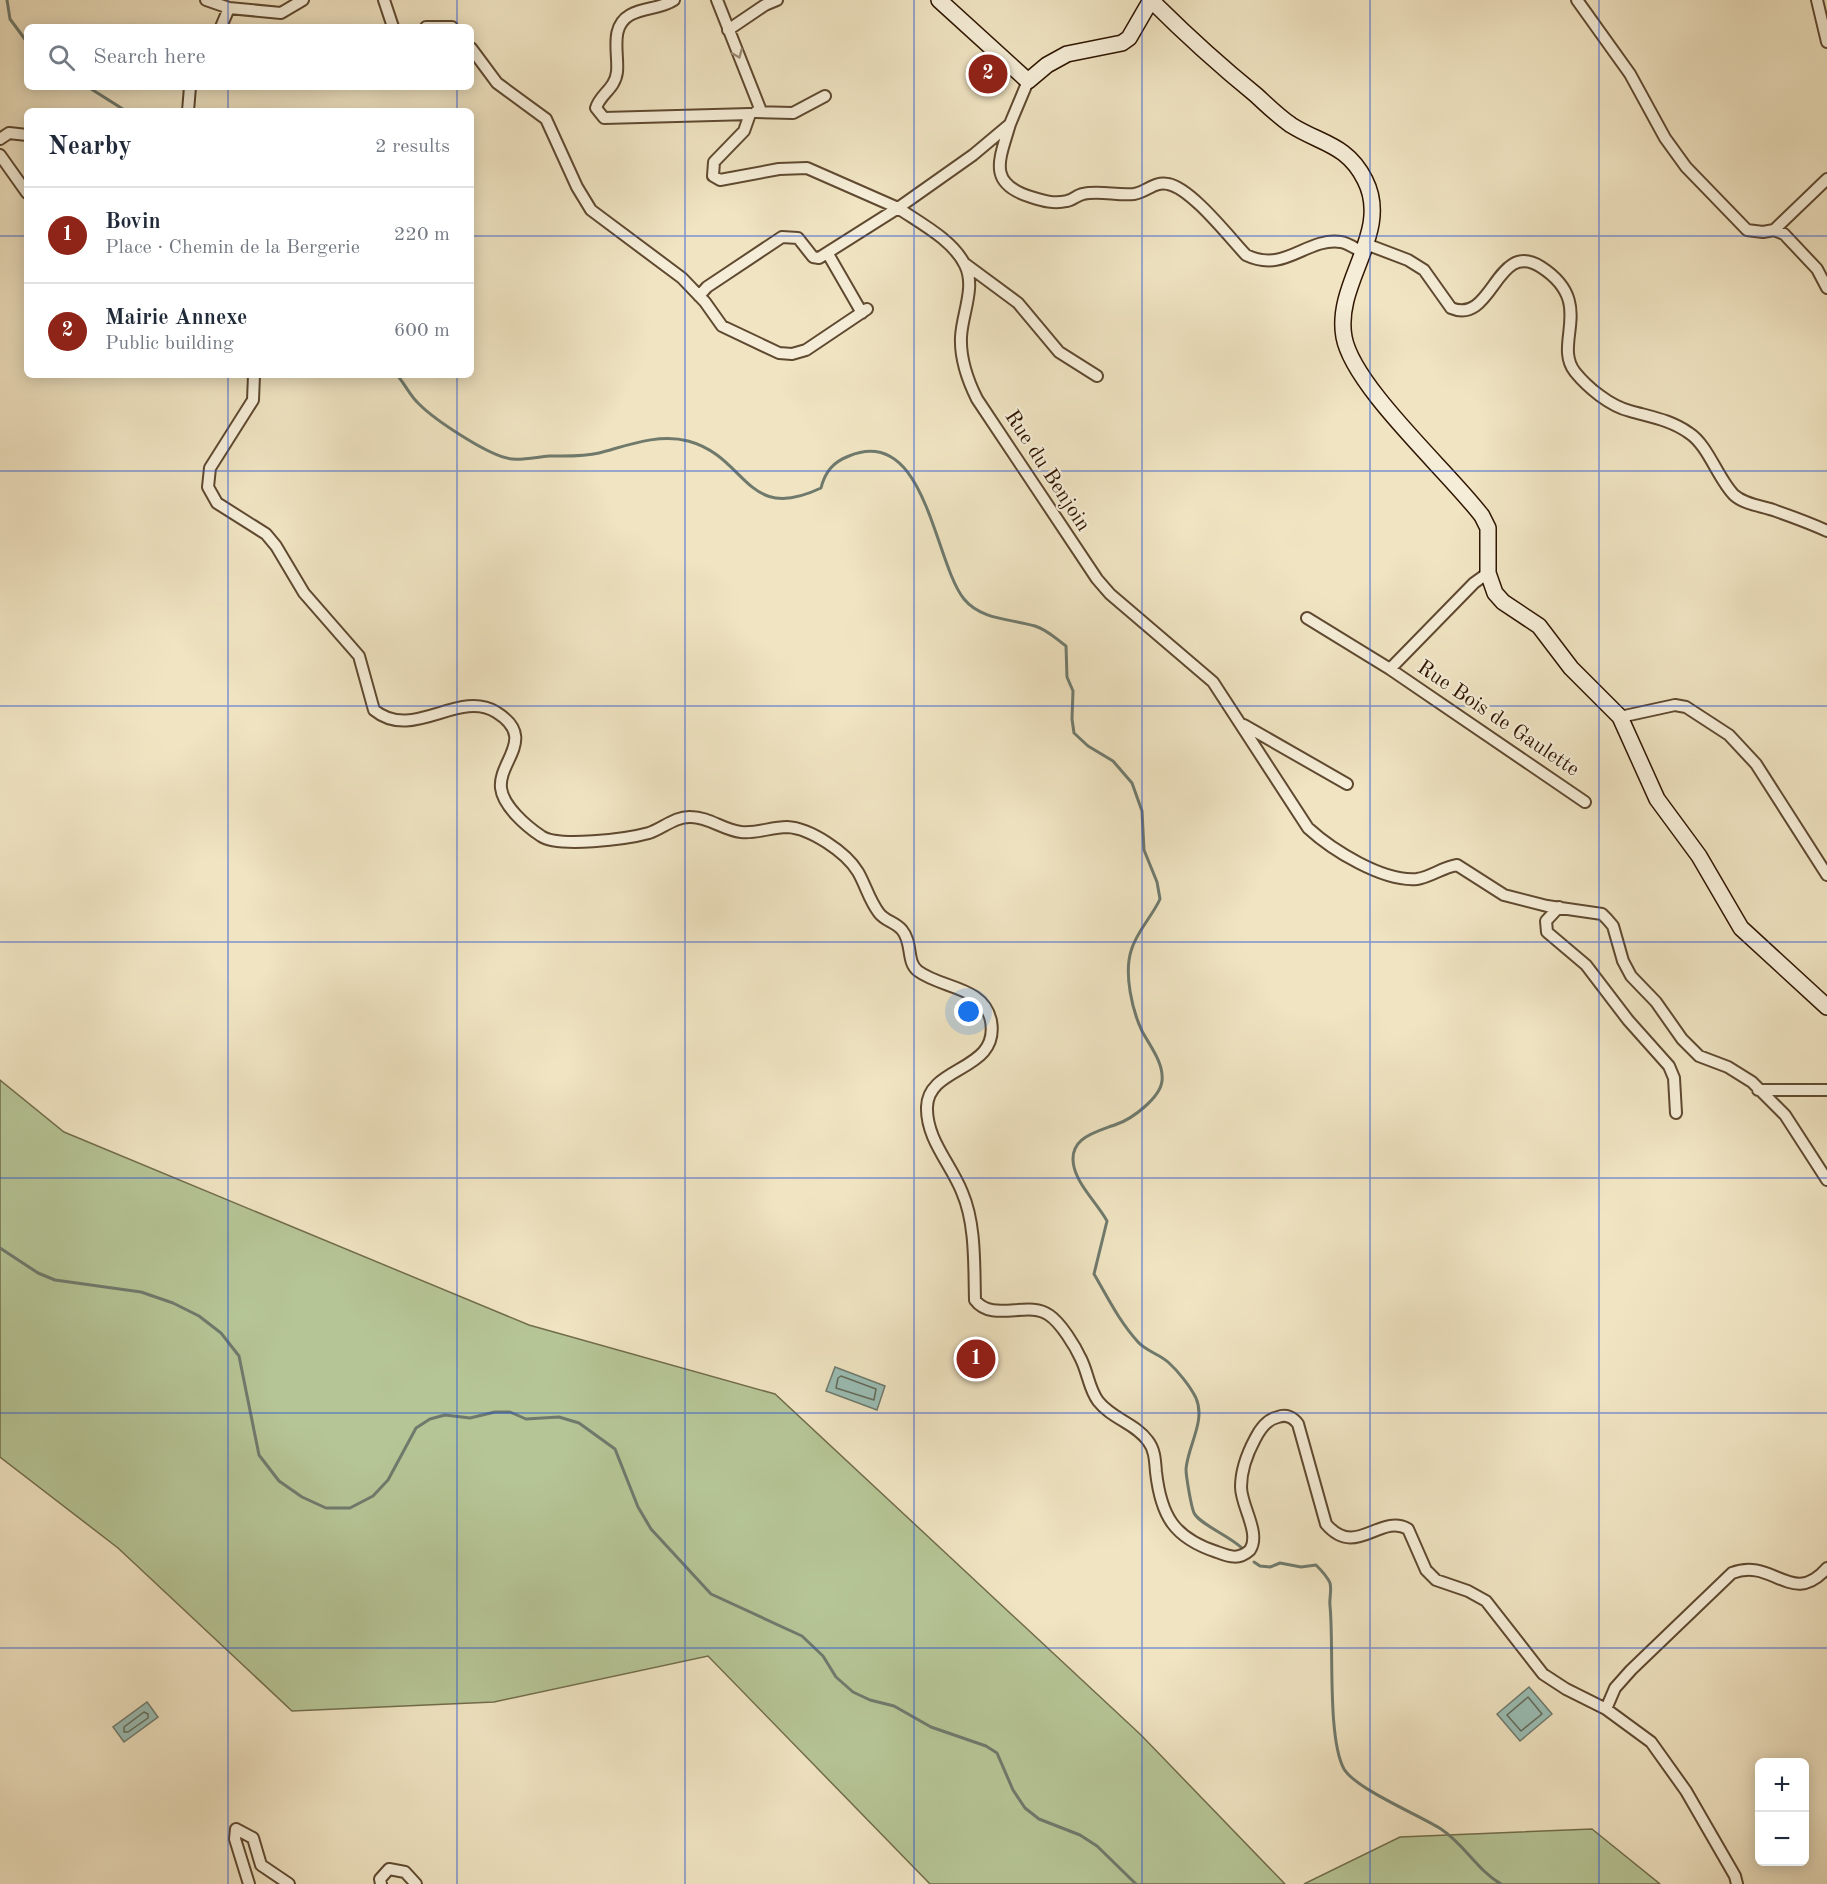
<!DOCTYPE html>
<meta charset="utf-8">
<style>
:root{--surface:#fff;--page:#f6f6f7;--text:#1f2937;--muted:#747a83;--line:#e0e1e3;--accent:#8f2418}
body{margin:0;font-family:"Old Standard TT",serif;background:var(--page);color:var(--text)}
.controls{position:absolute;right:18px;bottom:18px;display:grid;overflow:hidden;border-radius:9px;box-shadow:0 3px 15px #0003}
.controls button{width:54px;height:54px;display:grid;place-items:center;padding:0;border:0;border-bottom:2px solid var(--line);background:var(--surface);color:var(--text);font:30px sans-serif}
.you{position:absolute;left:969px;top:1012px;width:21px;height:21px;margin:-15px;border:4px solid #fff;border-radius:50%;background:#1a73e8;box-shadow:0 0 0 9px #1a73e833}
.badge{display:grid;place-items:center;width:39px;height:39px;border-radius:50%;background:var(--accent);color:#fff;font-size:20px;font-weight:700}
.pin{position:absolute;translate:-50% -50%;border:3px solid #fff;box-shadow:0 2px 6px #0006}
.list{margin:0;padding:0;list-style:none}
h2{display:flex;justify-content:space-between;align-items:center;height:78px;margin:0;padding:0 24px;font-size:26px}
h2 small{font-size:20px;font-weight:400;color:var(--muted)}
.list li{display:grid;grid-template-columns:39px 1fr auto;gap:18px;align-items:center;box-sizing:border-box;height:96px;padding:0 24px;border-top:2px solid var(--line)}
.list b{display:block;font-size:22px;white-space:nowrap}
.list p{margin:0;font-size:20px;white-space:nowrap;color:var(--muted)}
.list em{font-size:20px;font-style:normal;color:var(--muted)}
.icon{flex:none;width:33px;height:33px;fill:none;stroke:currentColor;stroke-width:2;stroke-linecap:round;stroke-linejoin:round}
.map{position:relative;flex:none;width:1827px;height:1884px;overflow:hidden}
.search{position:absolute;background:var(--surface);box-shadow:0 3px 15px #0003;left:24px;top:24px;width:450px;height:66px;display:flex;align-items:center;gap:15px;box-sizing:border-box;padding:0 21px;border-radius:9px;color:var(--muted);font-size:22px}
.panel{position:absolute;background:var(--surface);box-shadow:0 3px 15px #0003;left:24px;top:108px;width:450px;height:270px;border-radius:9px}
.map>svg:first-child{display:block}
.green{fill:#b6c596;stroke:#726d4b;stroke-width:1.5}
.water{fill:#9abeb5;stroke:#6f7a6d;stroke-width:1.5}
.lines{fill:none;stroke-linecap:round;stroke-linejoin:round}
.shore{stroke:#646a5a;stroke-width:1.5}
.stream{stroke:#6f7a6d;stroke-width:3}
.street-casing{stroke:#5f4930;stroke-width:14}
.secondary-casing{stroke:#2f1500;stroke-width:18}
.street{stroke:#f5edd7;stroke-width:10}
.secondary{stroke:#f5edd7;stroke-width:15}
.oneway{stroke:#9c8c76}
.grid{fill:none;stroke:#1d4ed8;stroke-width:1.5;stroke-opacity:0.55}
.labels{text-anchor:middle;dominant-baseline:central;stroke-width:4.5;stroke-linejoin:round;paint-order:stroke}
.street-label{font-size:21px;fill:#2f1500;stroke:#f5edd7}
</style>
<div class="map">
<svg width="1827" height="1884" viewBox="0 0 1827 1884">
<rect width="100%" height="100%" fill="#f0e4c2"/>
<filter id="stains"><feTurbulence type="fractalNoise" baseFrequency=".00333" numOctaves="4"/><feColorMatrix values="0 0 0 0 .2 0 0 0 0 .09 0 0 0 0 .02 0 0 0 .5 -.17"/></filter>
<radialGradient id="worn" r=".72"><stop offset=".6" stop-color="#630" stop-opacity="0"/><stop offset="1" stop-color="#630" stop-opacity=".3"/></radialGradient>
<path class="green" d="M0,1080L64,1132L529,1325L775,1394L1141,1735L1285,1884H930L708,1656L494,1702L292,1711L118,1548L0,1457Z
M1592,1829L1660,1884H1304L1400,1837Z"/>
<path class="water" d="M835,1367L885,1386L877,1410L826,1391Z
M1529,1687L1552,1714L1520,1741L1497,1714Z
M147,1702L158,1717L124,1742L113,1727Z"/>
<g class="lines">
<path class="shore" d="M841,1376L876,1389L874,1400L836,1388L838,1378Z
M1528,1697L1542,1714L1521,1731L1507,1715Z
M144,1712L148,1714V1718L128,1732H124V1727Z"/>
<path class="stream" d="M7,0L10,19L27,42
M88,87L126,111
M397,375C405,384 410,396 419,404C435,420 490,457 512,459C524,460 537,457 549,456C564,456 583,457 599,453C626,446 658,433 688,441C748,457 745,524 821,488C825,472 833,462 849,456C926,424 934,562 964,599C981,620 1012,619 1035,626C1048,630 1056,639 1066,646L1067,677L1073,691L1072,719L1074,733L1088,746L1113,761L1132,783L1142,811L1144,850L1157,882L1160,899C1152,917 1136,932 1131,951C1124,974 1132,1010 1142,1031C1150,1046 1164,1063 1162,1081C1160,1098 1132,1119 1117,1124C1097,1132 1067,1137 1074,1167C1079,1187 1097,1203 1107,1221L1094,1274C1108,1298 1119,1321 1138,1342C1146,1351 1159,1354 1168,1362C1178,1371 1190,1386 1196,1398C1206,1421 1188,1445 1186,1469C1186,1476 1191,1506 1194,1513C1200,1525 1233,1537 1245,1551
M0,1248L38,1273L55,1280L141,1292L173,1303L199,1316L221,1333L239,1356L259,1455L279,1481L302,1497L326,1508H350L373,1496L388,1480L416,1428L430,1419L445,1415L470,1418L495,1412H510L526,1419L559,1417L579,1423L615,1449L638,1507L651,1529L711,1594L802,1636L823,1656L836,1677L853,1692L870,1700L894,1706L931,1727L986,1746L997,1753L1013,1790L1025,1808L1039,1819L1080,1835L1097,1846L1136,1884
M1254,1562L1260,1566L1270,1567L1280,1563L1301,1567L1316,1565C1321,1570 1327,1576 1330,1583C1332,1590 1329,1599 1330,1606C1334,1644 1327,1738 1344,1769C1356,1789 1419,1815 1441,1829C1464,1844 1477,1870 1501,1884"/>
<g class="street-casing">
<path id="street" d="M206,0L229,8L281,13L303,0
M384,0L393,27
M674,0C661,9 644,7 630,15C609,27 619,54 617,72C615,89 600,94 596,108L604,118L750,114L744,131L714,162L713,176L720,180L779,169L807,168L898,208L973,155L1010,124L1028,81
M717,0L761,111
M1577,0L1630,74L1665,138L1686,167L1747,230L1763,232L1774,230L1784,234L1817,269L1827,288
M1817,0L1827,42
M221,27L229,8
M426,27H452
M728,30L765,5L777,0
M471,48L497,83L546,119L577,187L591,210L682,278L705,302L722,326L779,353L792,354L806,350L867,309
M188,111L190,87
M756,112L793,113L825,96
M1010,124C1000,159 986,183 1031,197C1043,201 1054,204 1067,201C1073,200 1077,195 1083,194C1099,190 1118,196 1134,194C1147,192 1154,181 1168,184C1191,188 1229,237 1246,255C1285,274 1306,237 1341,242C1348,243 1356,249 1362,252
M0,139L9,133L27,135
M0,155L27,193
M1774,230L1827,179
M1366,244L1408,260L1424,270L1451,308C1493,326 1496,238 1541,267C1597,303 1552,343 1575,372C1588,388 1610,406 1630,411C1651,417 1671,420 1689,433C1708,445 1718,479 1734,495C1745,505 1763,506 1776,511C1793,517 1810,523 1827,531
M828,254L862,313
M964,263L1018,303L1059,352L1097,376
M699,296L707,287L782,237L798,238L813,257L819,258L898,208C920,223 953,240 965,265C976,287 962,314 961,337C960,359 968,381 977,399L1097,579L1110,594L1213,682L1308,828C1332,850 1383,882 1417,879C1431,877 1443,867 1457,865L1504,895L1547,906L1602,914L1607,919L1613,926L1623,961L1631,976L1656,1002L1682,1039L1699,1056L1728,1067L1752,1082L1785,1115L1827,1180
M254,375L253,400L210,468L208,487L217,503L266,534L276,546L304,593L359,656L374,710C413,742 458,689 496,712C538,738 498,761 501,788C503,806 526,826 541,836C558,848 627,839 649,833C663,828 676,816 691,817C709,817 723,830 741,832C756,834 771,827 787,827C810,828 846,852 858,872C866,886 869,900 879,913C885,921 895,922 902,930C913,943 906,962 918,971C942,989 984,986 991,1021C1000,1072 928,1065 927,1107C926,1139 951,1164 962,1192C976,1224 974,1266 975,1300C992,1323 1029,1300 1049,1315C1061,1323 1075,1346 1081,1359C1088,1373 1089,1389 1098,1401C1112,1419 1135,1423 1148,1441C1155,1450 1155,1461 1156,1472C1161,1516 1174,1538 1217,1552C1230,1557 1239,1560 1250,1550C1261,1533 1241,1506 1241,1487C1241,1469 1247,1454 1255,1439C1260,1429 1268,1419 1278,1417C1286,1414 1293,1417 1298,1424L1326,1524C1356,1559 1380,1513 1408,1529L1426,1570L1436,1580L1468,1591L1486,1601L1543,1674L1566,1689L1606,1709L1651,1742L1686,1791L1735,1876L1737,1884
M1307,618L1390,669L1585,802
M1390,669L1474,583L1488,573
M1620,717L1675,705L1686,707L1729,735L1756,764L1827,875
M1244,725L1347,784
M1559,907L1546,921L1547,932L1586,965L1628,1020L1669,1066L1674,1078L1676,1113
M1758,1090H1827
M1606,1709L1615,1688L1631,1670L1732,1573C1773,1557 1792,1608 1827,1568
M249,1884L235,1839L236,1829L253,1838L261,1865L289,1884
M381,1884L380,1879L389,1869L405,1872L416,1884"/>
</g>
<g class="secondary-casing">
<path id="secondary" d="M939,0L1028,81L1047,65L1067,54L1122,43L1129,38L1151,0C1185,34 1219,65 1256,95C1267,105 1278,116 1291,125C1321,144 1347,144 1365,180C1392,233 1334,282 1344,337C1353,387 1449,472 1482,516L1488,528V573L1495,593L1503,602L1539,626L1571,668L1620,717L1657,799L1699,856L1741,928L1827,1007"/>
</g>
<use href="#street" class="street"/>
<use href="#secondary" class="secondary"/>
</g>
<defs><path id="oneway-chevron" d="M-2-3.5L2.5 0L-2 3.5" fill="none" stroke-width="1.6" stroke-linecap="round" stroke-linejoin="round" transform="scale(1.5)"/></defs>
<use class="oneway" href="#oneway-chevron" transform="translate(738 54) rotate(68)"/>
<path class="grid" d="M228,0V27M457,0V27M685,0V1884M914,0V1884M1142,0V1884M1370,0V1884M1599,0V1884M228,87V111M457,87V111M0,236H27M471,236H1827M228,375V1884M457,375V1884M0,471H1827M0,706H1827M0,942H1827M0,1178H1827M0,1413H1827M0,1648H1827"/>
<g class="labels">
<g class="street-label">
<text transform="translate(1047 471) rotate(57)">Rue du Benjoin</text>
<text transform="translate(1498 719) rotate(34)">Rue Bois de Gaulette</text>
</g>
</g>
<rect width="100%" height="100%" filter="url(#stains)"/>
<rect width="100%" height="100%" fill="url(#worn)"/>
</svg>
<div class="controls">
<button>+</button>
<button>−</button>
</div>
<div class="you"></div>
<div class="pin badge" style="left:976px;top:1359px">1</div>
<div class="pin badge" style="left:988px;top:74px">2</div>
<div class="search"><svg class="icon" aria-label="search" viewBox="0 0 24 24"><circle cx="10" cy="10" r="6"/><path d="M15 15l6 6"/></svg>Search here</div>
<section class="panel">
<h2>Nearby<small>2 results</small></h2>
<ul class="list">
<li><span class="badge">1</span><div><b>Bovin</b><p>Place · Chemin de la Bergerie</p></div><em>220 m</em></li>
<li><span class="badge">2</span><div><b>Mairie Annexe</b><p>Public building</p></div><em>600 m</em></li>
</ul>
</section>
</div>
